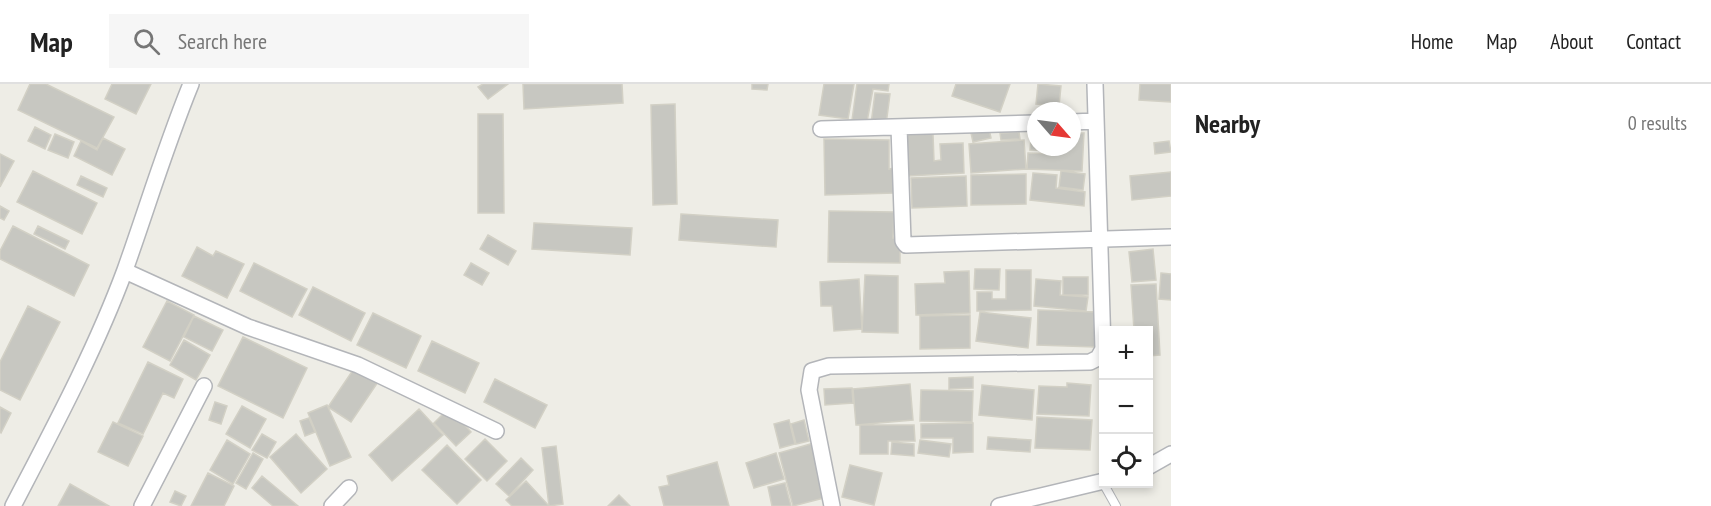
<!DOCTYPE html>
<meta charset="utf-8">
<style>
:root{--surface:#fff;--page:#f6f6f6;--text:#222;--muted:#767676;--line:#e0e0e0}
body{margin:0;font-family:"PT Sans Narrow",sans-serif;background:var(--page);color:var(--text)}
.controls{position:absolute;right:18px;bottom:18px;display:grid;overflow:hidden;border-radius:0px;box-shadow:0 3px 9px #0003}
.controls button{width:54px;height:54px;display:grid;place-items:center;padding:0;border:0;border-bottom:2px solid var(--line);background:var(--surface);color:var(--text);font:30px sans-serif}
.compass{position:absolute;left:1027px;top:18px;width:54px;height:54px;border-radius:50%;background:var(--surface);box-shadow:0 3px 9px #0003;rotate:118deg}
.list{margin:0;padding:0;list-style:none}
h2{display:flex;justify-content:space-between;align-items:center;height:78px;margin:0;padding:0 24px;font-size:26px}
h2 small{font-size:20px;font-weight:400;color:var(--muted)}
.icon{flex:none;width:33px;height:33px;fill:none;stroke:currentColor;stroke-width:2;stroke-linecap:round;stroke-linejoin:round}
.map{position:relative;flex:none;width:1171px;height:422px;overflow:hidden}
header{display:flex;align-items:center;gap:36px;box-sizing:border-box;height:84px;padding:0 30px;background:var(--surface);border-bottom:2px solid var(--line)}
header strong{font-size:28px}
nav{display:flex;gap:33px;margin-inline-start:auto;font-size:21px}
.search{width:420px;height:54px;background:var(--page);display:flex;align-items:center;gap:15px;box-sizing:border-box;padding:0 21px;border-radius:0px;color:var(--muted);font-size:22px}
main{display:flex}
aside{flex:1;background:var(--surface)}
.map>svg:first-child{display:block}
.building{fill:#c7c7c1;stroke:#d2d0c5;stroke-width:1.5}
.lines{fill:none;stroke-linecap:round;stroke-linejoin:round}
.lane-casing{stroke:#b3b5b9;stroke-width:10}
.street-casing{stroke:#b3b5b9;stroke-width:18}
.lane{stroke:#fff;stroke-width:8}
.street{stroke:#fff;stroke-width:15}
</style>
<header>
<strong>Map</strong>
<div class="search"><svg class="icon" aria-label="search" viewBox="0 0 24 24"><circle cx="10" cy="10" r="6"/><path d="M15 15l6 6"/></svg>Search here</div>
<nav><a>Home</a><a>Map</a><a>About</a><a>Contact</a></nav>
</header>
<main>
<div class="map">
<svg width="1171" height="422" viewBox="0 0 1171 422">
<rect width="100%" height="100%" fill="#eeede6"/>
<path class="building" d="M30,0H46L114,33L97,64L18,26Z
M112,0H151L136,30L105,15Z
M483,0H508L488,15L478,3Z
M523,0H622L623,19L524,25Z
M752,0H768L767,6L752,5Z
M824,0H854L848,35L819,31Z
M857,0H889L888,7L873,5L867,38L852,36Z
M956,0H1010L1000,28L952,12Z
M1038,0L1061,2L1059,22L1036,20Z
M1140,0H1171V18L1139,16Z
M875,9L890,10L886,41L871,40Z
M675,20L677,120L653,121L651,21Z
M478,30H503L504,129H478Z
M35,43L51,51L45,65L28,57Z
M989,45L991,54L973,58L971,49Z
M1019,48L1020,55L1001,56L1000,49Z
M1072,49H1084L1082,87L1027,85L1028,69L1059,70V63H1072Z
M55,50L74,58L68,74L48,66Z
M933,50L934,77L941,76L940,60L963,59L964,89L908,92L906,51Z
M103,54L125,65L112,91L74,72L81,57L97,66Z
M1031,54L1036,55V63H1056V67L1030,66Z
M824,55L889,56V85L895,84V109L825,111Z
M1024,56L1026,85L971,89L969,60Z
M1169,57L1171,68L1155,70L1154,59Z
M0,70L14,77L0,103Z
M33,87L97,119L82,150L17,118Z
M1061,87L1085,90L1083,106L1059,103Z
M1171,88V112L1132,116L1130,92Z
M1033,89L1057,91L1056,104L1085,108L1084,122L1030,116Z
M1026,90V120L971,121V91Z
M81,92L107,104L103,113L77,101Z
M966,92L967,122L912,124L911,94Z
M0,122L9,127L4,136L0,134Z
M829,127L894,128L893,154H900V179L828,178Z
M681,130L778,136L776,163L679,156Z
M534,139L632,144L630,171L532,165Z
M13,142L89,181L74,212L0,175V167Z
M38,142L69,157L65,165L34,150Z
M488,151L516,167L508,181L480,165Z
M197,163L213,172L216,167L244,180L227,214L182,192Z
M1153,165L1156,196L1132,198L1129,168Z
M254,179L307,205L292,233L240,207Z
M471,179L489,189L482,201L464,191Z
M975,185H1000L999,206L974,205Z
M1006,186H1031V226L977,227V208H992V215H1006Z
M969,187L970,229L916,231L915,200L945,199L944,188Z
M1161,189L1171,190V216L1159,215Z
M865,191L898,192V249L862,248Z
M1063,193H1088V211H1063Z
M859,195L862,245L834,247L832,222H821L820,198Z
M1036,195L1061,197L1060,211L1088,213L1086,227L1034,222Z
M1156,200L1160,271L1148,272V246H1134L1131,201Z
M313,203L365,229L351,257L299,231Z
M167,217L194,231L170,277L143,263Z
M28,222L60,238L20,316L0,306V278Z
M1038,226L1096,228L1095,263L1037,261Z
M980,228L1031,234L1028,264L976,257Z
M373,229L421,252L406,284L357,261Z
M970,231V264L920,265V232Z
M194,232L223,246L212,267L184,253Z
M243,253L307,284L283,334L218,302Z
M184,256L210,271L196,296L170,281Z
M432,257L479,279L465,309L418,287Z
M148,278L183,295L174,314L163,309L143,350L118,339Z
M355,283L378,298L351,338L328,323Z
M973,293V304L949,305V294Z
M495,295L547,321L535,344L484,318Z
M1067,299L1091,301L1089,332L1037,330L1039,302L1067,303Z
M910,300L913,336L856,341L853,305Z
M982,301L1034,306L1032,336L979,331Z
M852,304L853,319L825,321L824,305Z
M921,306L973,307L972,338L920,337Z
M215,318L227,322L221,340L209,336Z
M327,321L351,373L330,382L308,329Z
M242,322L266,335L250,364L226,350Z
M0,323L11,329L1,349L0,348Z
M449,324L471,348L456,362L434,339Z
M419,325L443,351L392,397L369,371Z
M1037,333L1092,336L1090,366L1035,364Z
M309,334L315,348L305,352L300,337Z
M789,336L795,360L780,364L774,340Z
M804,336L809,357L796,360L791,340Z
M113,338L143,352L128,382L98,368Z
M973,339V368L953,369V354H921V340Z
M860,341H914L915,357H888V370H860Z
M262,350L276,358L267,374L252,366Z
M296,350L327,385L301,409L270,373Z
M988,353L1031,356L1030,368L987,365Z
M485,355L507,377L487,397L465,375Z
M227,356L250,370L233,400L210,386Z
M920,356L951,360L949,373L918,369Z
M892,358L914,360V372L891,370Z
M814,359L822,389L817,390L824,414L793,422L779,369Z
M447,361L481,396L457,420L422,386Z
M556,362L563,420L549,422L542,364Z
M253,369L263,375L246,405L236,399Z
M776,369L784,395L754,404L746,379Z
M521,374L533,386L509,412L496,400Z
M717,378L729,422H664L659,403L669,401L667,392Z
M850,381L882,389L874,421L842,413Z
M208,389L234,402L224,422H191Z
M262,392L298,422H273L252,404Z
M526,397L549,422H512L506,416Z
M785,399L791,422H772L768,403Z
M70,400L109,422H58Z
M175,407L186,412L181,422L170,418Z
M619,411L630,422H608Z"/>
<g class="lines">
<g class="lane-casing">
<path id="lane" d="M1102,397L1116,422"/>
</g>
<g class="street-casing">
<path id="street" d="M1072,38L1095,37
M899,43L903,157L906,161L1171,153
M821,45L1036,39
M125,187L248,243L358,281L496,347
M1148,383L1171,370
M13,422C53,345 95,267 125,186C147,124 166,61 191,0
M142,422L204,302
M332,422L349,404
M832,422L809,306L812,287L829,282L1090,278L1098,274L1103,265L1095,0
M999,422L1104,397"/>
</g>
<use href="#lane" class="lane"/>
<use href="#street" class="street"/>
</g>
</svg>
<div class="controls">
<button>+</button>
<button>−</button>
<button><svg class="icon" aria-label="locate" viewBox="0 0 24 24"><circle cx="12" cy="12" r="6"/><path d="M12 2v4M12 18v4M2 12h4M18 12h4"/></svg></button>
</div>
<svg class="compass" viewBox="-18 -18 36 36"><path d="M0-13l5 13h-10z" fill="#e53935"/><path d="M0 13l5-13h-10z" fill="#767676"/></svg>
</div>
<aside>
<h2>Nearby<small>0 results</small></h2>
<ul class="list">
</ul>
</aside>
</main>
